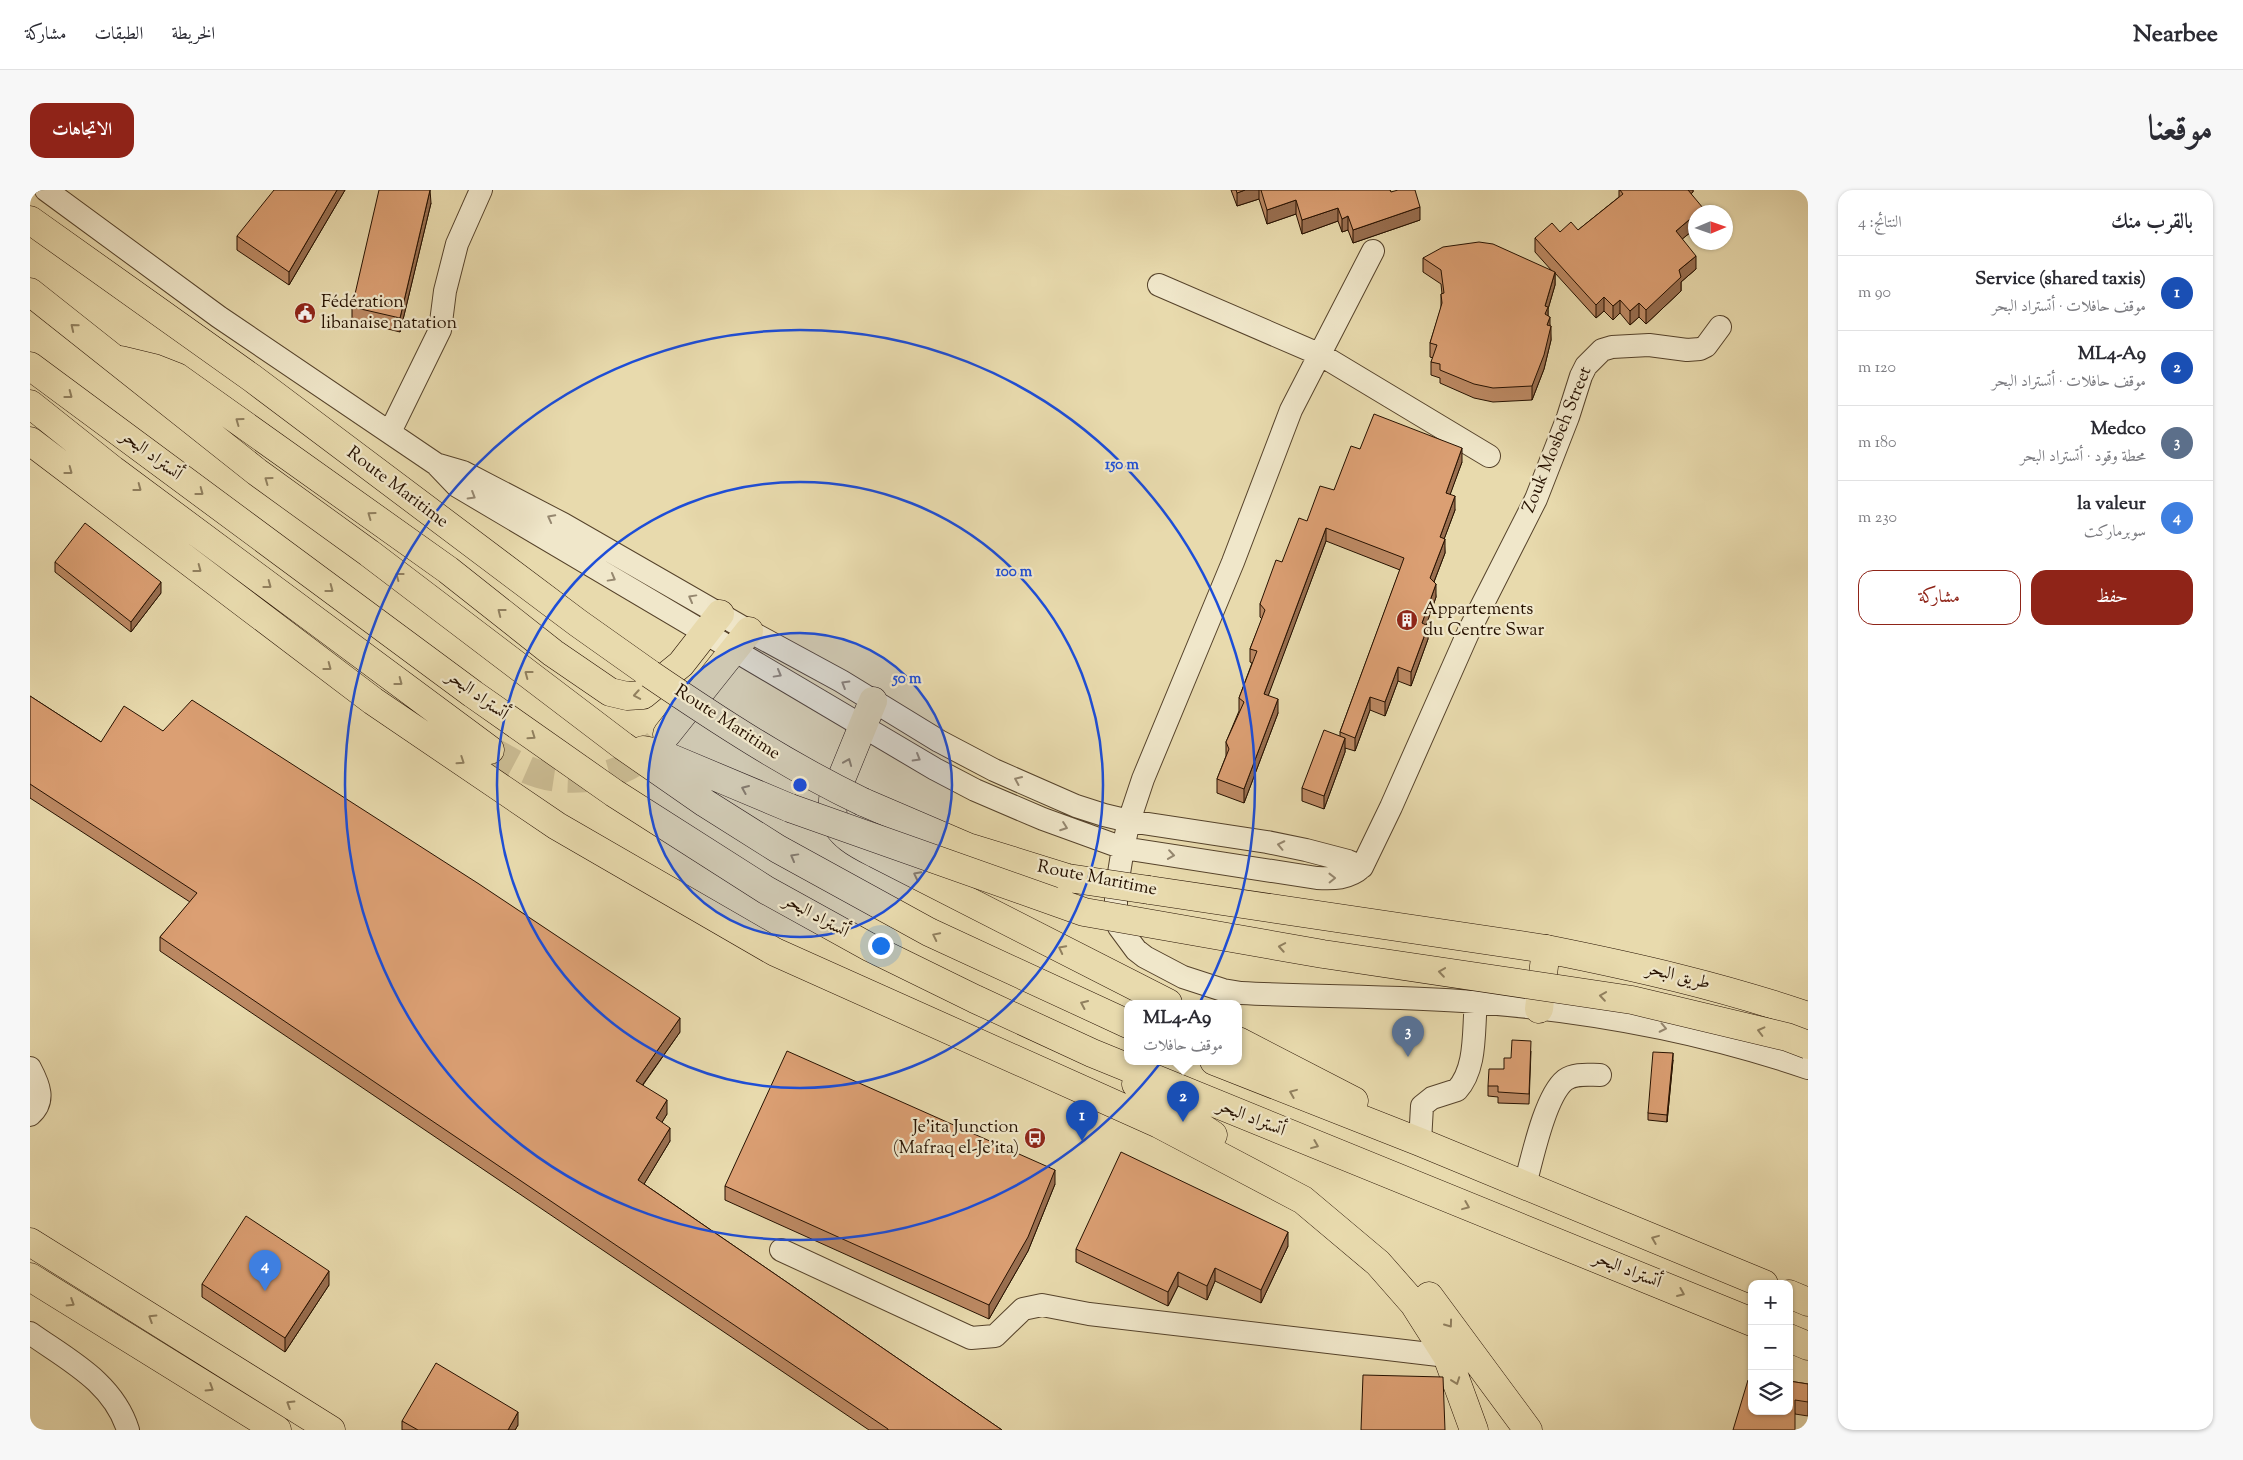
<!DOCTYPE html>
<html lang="ar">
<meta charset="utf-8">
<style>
:root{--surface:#fff;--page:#f7f7f7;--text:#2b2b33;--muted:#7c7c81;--line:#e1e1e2;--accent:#8f2418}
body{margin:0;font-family:"Sorts Mill Goudy",Amiri,serif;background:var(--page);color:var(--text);direction:rtl}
.controls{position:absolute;right:15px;bottom:15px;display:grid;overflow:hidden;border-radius:10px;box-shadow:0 1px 4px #0004}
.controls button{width:45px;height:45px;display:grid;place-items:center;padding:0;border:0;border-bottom:1px solid var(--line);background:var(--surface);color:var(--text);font:25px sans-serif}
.compass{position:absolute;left:1658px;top:15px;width:45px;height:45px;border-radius:50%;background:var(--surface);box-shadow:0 1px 4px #0004;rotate:88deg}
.you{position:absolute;left:850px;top:755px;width:18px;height:18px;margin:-12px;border:4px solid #fff;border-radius:50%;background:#1a73e8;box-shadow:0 0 0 8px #1a73e833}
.badge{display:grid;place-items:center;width:32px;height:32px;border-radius:50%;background:var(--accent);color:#fff;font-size:16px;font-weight:700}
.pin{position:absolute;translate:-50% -41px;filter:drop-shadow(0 1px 2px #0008)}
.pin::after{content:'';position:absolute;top:26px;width:18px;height:15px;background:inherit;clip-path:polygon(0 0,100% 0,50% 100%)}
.popup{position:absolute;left:1094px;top:810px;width:118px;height:65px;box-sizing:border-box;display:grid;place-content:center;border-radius:10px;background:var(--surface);filter:drop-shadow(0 1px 4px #0005);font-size:16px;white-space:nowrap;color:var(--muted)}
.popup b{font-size:19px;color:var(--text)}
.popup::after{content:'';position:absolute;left:50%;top:100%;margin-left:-10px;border:10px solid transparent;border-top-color:var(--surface)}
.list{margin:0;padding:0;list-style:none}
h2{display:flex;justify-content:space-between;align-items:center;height:65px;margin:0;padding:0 20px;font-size:21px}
h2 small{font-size:16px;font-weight:400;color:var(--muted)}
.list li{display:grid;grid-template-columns:32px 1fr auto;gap:15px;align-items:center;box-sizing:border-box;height:75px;padding:0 20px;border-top:1px solid var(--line)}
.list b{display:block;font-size:19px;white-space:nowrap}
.list p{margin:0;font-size:16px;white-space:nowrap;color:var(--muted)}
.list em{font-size:16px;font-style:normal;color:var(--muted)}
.actions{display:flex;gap:10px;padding:15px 20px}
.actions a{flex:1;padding:11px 0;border:1px solid var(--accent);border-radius:15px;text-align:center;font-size:18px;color:var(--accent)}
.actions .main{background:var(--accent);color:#fff}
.icon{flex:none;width:28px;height:28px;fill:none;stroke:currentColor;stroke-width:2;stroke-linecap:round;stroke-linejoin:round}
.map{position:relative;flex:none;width:1778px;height:1240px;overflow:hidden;direction:ltr;border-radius:15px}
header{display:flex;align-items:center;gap:30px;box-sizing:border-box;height:70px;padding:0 25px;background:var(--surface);border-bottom:1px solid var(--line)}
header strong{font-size:24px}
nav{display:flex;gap:28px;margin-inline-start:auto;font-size:18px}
.intro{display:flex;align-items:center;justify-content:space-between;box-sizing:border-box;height:120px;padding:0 30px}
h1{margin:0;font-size:35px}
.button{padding:12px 22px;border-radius:15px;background:var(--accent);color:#fff;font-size:18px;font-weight:700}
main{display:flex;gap:30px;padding:0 30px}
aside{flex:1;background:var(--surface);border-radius:15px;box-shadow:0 1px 4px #0004}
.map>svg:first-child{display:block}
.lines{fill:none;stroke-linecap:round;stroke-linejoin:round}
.highway-tunnel{stroke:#cbbc93;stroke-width:28;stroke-dasharray:28 14;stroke-linecap:butt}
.minor-casing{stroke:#56432b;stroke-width:24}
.major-casing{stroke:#261100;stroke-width:29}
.highway-casing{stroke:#261100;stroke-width:29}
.minor{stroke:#f0e7ca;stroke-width:22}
.major{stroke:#e8daad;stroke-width:28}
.highway{stroke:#e8daad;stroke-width:28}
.highway-bridge-casing{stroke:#261100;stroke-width:29;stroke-linecap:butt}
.highway-bridge{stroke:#e8daad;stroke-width:28}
.wall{fill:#bc8963;stroke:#261100}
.shaded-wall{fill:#996f50;stroke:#261100}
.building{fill:#db9f73;stroke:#261100}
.oneway{stroke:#91805f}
.oneway2{stroke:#95876f}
.ring{fill:none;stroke:#1d4ed8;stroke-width:2.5}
.labels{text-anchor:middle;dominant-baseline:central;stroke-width:4.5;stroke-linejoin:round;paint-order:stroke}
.poi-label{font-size:18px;fill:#261100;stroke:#f0e7ca;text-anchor:start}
.street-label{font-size:18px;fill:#261100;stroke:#f0e7ca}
.centre{fill:#1d4ed8;stroke:#f0e7ca;stroke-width:2.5}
.ring-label{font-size:15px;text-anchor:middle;font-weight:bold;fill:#1d4ed8;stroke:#f0e7ca;stroke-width:4.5;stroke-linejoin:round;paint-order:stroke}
</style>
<header>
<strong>Nearbee</strong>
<nav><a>الخريطة</a><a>الطبقات</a><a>مشاركة</a></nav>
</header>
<div class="intro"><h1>موقعنا</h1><a class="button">الاتجاهات</a></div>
<main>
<aside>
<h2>بالقرب منك<small>النتائج: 4</small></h2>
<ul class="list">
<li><span class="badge" style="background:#1a4fb4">1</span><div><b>Service (shared taxis)</b><p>موقف حافلات · أتستراد البحر</p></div><em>90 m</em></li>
<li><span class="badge" style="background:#1a4fb4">2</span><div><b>ML4-A9</b><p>موقف حافلات · أتستراد البحر</p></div><em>120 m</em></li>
<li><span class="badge" style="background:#5c6f8a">3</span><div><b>Medco</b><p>محطة وقود · أتستراد البحر</p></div><em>180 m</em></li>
<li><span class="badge" style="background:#3f7fe0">4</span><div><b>la valeur</b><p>سوبرماركت</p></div><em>230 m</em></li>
</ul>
<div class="actions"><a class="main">حفظ</a><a>مشاركة</a></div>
</aside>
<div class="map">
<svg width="1778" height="1240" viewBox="0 0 1778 1240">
<rect width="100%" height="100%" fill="#e8daad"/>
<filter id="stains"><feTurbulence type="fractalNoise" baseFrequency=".004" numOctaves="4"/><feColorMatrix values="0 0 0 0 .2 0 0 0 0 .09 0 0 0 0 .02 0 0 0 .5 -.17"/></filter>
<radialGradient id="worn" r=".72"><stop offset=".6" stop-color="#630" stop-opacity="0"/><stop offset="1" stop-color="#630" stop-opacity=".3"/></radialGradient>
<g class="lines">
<path class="highway-tunnel" d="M460,560C476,568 492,579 509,584C538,593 578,589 604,573C612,568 620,560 627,553"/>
<g class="minor-casing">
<path id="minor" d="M16,0L189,127L406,274L427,296L905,579L945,600L1013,629L1093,658L1287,688C1303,689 1319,689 1332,677L1361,617L1438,443L1506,309L1538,227L1551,186L1556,176L1572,160L1582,157L1619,155L1657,160L1670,159L1676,156L1690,137
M1343,61L1261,220L1203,372L1113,589L1099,631L1093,658L1086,702V730L1089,737L1106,760L1115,767L1153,787L1193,800L1211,803C1289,807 1368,806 1445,812C1559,821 1671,841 1778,878
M1129,95L1291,165L1459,266
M360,242L410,140L415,101L427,54L451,0
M409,275L433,282L533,334L719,441L811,491L909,551L964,580L1046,616L1074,625L1099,631L1237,652L1276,660L1318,671L1332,677
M0,878C9,895 16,911 0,925
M1390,952L1392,916L1402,908L1427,900C1447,878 1443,841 1446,812
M1495,995C1502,969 1515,906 1535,890C1545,883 1558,885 1570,885
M751,1060L941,1148L965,1146L993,1119L1012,1115L1059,1124L1417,1166
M0,1143C38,1170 83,1192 98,1240"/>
</g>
<g class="major-casing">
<path id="major" d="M1509,819L1516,759C1606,777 1690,796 1778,826"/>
</g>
<g class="highway-casing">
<path id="highway" d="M0,30L222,188L548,433L620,484
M0,102L227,282L339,363L593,556L675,613L748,659L899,742L1098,834
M91,170L124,178L147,187L418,380L523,463L580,502L597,506L613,505L651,474L690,424
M0,176L443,504L584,603L736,700L841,758L945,809L1062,863L1722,1132
M0,214L83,280L460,560
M0,251L343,511L527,636L745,762L1129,934L1273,1010L1348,1073L1384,1114L1417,1166L1444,1240
M843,511L803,609C803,614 802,620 803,625C807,645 830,656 846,664L1138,813
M637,544L719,441
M613,560L629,563L760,618
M833,612L938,657L1038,688
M1119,700L1516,759
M1208,851L1324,911
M1184,871L1390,952L1734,1094
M1106,894L1183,945
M0,1052L301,1240
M0,1087L247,1240
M1759,1104L1778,1112
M1399,1106L1498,1240
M1759,1148L1778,1156"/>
</g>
<use href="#minor" class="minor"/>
<use href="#major" class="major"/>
<use href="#highway" class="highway"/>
<g class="highway-bridge-casing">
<path id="highway-bridge" d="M620,484C689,531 758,576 833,612
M760,618L1054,722L1293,764L1602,810L1757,847L1778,855
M1038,688L1119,700"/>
</g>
<use href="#highway-bridge" class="highway-bridge"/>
</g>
<path class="wall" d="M315,0L259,95L207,60V46Z
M1201,0H1360L1361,2L1390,30L1323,53L1318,40L1312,42L1308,31L1272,44L1266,24L1237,34L1229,9L1207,16Z
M1589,0H1663V2L1661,4L1673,22H1666V38L1652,49L1666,79L1651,92V101L1616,134L1609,127L1600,135L1590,123L1583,130L1574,121L1566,128L1525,83V95L1518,119V126L1520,136L1521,150L1514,179L1502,210L1463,212L1444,208L1410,193V188L1401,185V172L1403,168L1400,167V153L1411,118V104H1412L1411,94L1393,82V68L1522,81L1505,62V48L1530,42L1548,40L1589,7Z
M401,13L370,142L322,130V117Z
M1330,259L1432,272L1420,304L1425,320L1414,349L1415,363L1404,392L1406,407L1396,435L1398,449L1381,496L1368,491L1355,526L1340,520L1325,561L1315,558V562L1294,619L1272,611V598L1310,546V542L1370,380L1296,351L1238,505L1248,523L1214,613L1187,603V589L1196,566V552L1209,521V508L1222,473L1220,472V459L1232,429L1230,427V414L1252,372L1277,331L1304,300Z
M25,372L131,403L101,442L25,382Z
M0,506L71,552L133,541L650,842L613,895L637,924L632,932L640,951L614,994L972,1240H839L130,761V747L160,712L0,608Z
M1501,861L1499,914L1468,913V907L1458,906V896L1474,879L1481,868Z
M1643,870L1637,932L1618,930V923Z
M1025,994L998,1061L959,1129L695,1010V996Z
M1258,1056L1231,1113L1185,1091L1177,1110L1148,1096L1138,1116L1046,1072V1059Z
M172,1094L299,1095L255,1162L172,1107Z
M1759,1191L1778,1194V1226L1765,1224Z
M372,1231L488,1235L485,1240H372Z"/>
<path class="shaded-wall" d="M307,0H315L259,95V82Z
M400,0L401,13L370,142V128Z
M1215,0H1229V9L1207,16V3Z
M1655,0H1663V2L1655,9Z
M1266,10V24L1237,34V20Z
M1390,17V30L1323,53V40Z
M1308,18V31L1272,44V30Z
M1673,18V22H1668Z
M1666,24V38L1646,54V41Z
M1318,26V40L1312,42V29Z
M1666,66V79L1651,92V101L1616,134V120L1649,80Z
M1525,82V95L1518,119V131L1515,138V116Z
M1574,107V121L1566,128V115Z
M1590,110V123L1583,130V116Z
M1609,113V127L1600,135V121Z
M1520,127V140L1517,135Z
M1521,136V150L1514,179L1502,210V196Z
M1432,258V272L1416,316V303Z
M1425,306V320L1410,360V347Z
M1296,338V351L1234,517V504Z
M1415,349V363L1400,402V388Z
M131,392V403L101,442V432Z
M1406,394V407L1392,447V433Z
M1398,436V449L1381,496V482Z
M1368,477V491L1355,526V512Z
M1340,507V520L1325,561V548Z
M1248,509V523L1214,613V599Z
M1315,548V562L1294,619V606Z
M650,828V842L606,904V891Z
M1643,863V870L1637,932V925Z
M637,910V924L626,942V928Z
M640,938V951L608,1004V990Z
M1025,980V994L998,1061L959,1129V1115Z
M1258,1042V1056L1231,1113V1100Z
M1185,1078V1091L1177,1110V1096Z
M299,1081V1095L255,1162V1148Z
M1148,1082V1096L1138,1116V1102Z
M488,1222V1235L485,1240H478Z"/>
<path class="building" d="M244,0H307L259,82L207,46Z
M349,0H400L370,128L322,117Z
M1206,0H1215L1207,3Z
M1231,0H1360L1361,2L1368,0H1385L1390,17L1323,40L1318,26L1312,29L1308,18L1272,30L1266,10L1237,20Z
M1590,0H1658L1673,18L1668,22H1666V24L1646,41L1666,66L1649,80L1651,87L1616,120L1609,113L1600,121L1590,110L1583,116L1574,107L1566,115L1505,48L1522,33L1530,42L1541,32L1548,40L1593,4Z
M1449,52L1463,54L1525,82L1515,116L1518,117L1515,124L1520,127L1517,135L1521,136L1514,165L1502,196L1463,198L1444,194L1410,180V174L1401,172L1407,155L1400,153L1412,113L1411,104L1414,103L1411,80L1393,68L1413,57Z
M1344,224L1432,258L1416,303L1425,306L1410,347L1415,349L1400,388L1406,394L1392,433L1398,436L1381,482L1368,477L1355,512L1340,507L1325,548L1310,542L1374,368L1296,338L1234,504L1248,509L1214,599L1187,589L1199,559L1196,552L1214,512L1209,508L1227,461L1220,459L1235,420L1230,414L1246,370L1252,372L1269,328L1277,331L1290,296L1304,300L1321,256L1330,259Z
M55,333L131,392L101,432L25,372Z
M0,506L71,552L94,516L133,541L162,510L449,694L650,828L606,891L637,910L626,928L640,938L608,990L972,1240H858V1239L130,747L167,703L0,594Z
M1294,540L1315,548L1294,606L1272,598Z
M1482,850L1501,851L1499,904L1468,902V896H1458L1459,879H1474V868H1481Z
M757,861L1025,980L998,1047L959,1115L695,996Z
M1623,862L1643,863L1637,925L1618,923Z
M1091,962L1258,1042L1231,1100L1185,1078L1177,1096L1148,1082L1138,1102L1046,1059Z
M216,1026L299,1081L255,1148L172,1094Z
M406,1173L488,1222L478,1240H388L372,1231Z
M1333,1185L1413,1187L1415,1240H1331Z
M1718,1190H1722V1221H1759V1191L1778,1194V1212L1765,1210V1240H1703Z"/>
<defs><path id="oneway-chevron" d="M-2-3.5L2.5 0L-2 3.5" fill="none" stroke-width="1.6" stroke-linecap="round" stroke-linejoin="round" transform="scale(1.25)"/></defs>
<g class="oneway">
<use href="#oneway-chevron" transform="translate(44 137) rotate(-141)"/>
<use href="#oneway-chevron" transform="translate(39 205) rotate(37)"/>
<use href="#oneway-chevron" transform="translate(209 231) rotate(-144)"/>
<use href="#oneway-chevron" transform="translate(39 281) rotate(37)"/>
<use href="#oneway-chevron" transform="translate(238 290) rotate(-144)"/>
<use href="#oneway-chevron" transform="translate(108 298) rotate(37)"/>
<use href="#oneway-chevron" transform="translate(170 302) rotate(37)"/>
<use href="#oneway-chevron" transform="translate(341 325) rotate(-144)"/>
<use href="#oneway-chevron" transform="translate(168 379) rotate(37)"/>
<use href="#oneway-chevron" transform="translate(369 386) rotate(-143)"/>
<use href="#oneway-chevron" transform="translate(238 395) rotate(37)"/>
<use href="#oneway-chevron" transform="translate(300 399) rotate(37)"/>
<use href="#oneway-chevron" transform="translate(471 422) rotate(-142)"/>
<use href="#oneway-chevron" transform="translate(298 477) rotate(37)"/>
<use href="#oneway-chevron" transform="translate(498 484) rotate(-143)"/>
<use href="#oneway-chevron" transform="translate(369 492) rotate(37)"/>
<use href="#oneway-chevron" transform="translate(607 505) rotate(170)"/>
<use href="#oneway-chevron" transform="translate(502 546) rotate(35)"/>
<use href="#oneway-chevron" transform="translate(431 571) rotate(34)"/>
<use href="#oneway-chevron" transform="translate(818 572) rotate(-68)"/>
<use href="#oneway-chevron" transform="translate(715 599) rotate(-157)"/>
<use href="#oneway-chevron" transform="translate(764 667) rotate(-151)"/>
<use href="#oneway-chevron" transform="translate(887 685) rotate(-153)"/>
<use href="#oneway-chevron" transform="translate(906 746) rotate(-154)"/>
<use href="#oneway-chevron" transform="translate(1252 757) rotate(-170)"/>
<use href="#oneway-chevron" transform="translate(1032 759) rotate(-153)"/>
<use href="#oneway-chevron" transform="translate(1412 782) rotate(-172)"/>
<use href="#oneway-chevron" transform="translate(1573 806) rotate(-172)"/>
<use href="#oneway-chevron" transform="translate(1054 814) rotate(-156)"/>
<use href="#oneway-chevron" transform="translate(1731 841) rotate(-166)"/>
<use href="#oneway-chevron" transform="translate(1263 903) rotate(-158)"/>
<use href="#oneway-chevron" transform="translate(1285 955) rotate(22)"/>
<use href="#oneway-chevron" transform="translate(1436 1016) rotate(22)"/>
<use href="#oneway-chevron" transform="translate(1625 1049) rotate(-158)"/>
<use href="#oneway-chevron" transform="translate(1651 1103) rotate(23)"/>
<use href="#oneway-chevron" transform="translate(41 1113) rotate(32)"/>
<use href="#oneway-chevron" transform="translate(122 1128) rotate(-148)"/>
<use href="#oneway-chevron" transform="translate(1419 1134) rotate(54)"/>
<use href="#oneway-chevron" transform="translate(1426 1191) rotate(70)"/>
<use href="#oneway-chevron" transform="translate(180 1198) rotate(32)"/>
<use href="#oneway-chevron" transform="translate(260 1214) rotate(-148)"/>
</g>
<g class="oneway2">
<use href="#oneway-chevron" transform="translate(442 306) rotate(31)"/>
<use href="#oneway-chevron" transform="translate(521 328) rotate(-152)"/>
<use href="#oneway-chevron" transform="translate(582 388) rotate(29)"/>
<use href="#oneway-chevron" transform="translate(662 408) rotate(-151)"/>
<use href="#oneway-chevron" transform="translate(748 484) rotate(29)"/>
<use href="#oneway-chevron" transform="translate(815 494) rotate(-149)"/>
<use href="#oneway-chevron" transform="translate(887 568) rotate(30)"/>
<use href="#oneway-chevron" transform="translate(988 590) rotate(-156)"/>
<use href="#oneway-chevron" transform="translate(1034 637) rotate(20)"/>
<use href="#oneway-chevron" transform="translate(1251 655) rotate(-168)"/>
<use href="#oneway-chevron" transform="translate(1141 665) rotate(8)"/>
<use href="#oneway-chevron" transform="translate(1302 688) rotate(-1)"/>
<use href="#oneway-chevron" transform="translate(1633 838) rotate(12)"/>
</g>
<circle cx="770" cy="595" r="152" fill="#1d4ed8" fill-opacity=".12"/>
<g class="ring">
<circle cx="770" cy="595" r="152"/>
<circle cx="770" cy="595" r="303"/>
<circle cx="770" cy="595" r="455"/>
</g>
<defs>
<g id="civic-disc" transform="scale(1.125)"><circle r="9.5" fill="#8f2418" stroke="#f0e7ca"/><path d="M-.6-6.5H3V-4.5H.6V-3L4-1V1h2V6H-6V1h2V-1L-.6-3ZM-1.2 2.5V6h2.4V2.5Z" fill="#fff"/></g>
<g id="building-disc" transform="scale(1.125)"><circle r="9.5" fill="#8f2418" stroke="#f0e7ca"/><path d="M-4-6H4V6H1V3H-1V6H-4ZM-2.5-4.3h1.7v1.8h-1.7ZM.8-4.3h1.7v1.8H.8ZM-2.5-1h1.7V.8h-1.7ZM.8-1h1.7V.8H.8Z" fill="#fff"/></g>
<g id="bus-disc" transform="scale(1.125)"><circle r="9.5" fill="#8f2418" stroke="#f0e7ca"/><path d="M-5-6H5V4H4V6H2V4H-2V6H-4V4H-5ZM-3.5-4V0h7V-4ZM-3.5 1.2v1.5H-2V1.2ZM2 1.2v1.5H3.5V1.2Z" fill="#fff"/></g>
</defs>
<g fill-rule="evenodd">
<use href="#civic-disc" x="275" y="123"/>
<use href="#building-disc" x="1377" y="430"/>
<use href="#bus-disc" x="1005" y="948"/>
</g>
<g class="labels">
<g class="poi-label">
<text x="291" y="113">Fédération<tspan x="291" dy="21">libanaise natation</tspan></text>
<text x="1393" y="420">Appartements<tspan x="1393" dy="21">du Centre Swar</tspan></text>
<text x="989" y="938" text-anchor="end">Je'ita Junction<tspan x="989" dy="21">(Mafraq el-Je'ita)</tspan></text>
</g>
<g class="street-label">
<text transform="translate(1528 250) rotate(-68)">Zouk Mosbeh Street</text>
<text transform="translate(121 266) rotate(37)">أتستراد البحر</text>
<text transform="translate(367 298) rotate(37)">Route Maritime</text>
<text transform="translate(447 506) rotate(36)">أتستراد البحر</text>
<text transform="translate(697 533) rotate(33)">Route Maritime</text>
<text transform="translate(1067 689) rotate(11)">Route Maritime</text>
<text transform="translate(786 727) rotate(29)">أتستراد البحر</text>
<text transform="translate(1648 787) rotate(14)">طريق البحر</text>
<text transform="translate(1221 929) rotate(22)">أتستراد البحر</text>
<text transform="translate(1597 1081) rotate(22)">أتستراد البحر</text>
</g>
</g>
<circle cx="770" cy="595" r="8" class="centre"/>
<g class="ring-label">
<text x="1092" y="279">150 m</text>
<text x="984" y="386">100 m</text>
<text x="877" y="493">50 m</text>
</g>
<rect width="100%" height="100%" filter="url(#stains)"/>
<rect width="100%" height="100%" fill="url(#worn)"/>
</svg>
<div class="controls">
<button>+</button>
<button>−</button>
<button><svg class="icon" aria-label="layers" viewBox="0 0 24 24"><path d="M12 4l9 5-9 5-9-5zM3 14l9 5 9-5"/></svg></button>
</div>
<svg class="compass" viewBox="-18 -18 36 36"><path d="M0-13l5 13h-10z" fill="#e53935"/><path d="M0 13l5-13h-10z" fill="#7c7c81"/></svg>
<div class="you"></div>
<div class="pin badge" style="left:1052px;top:951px;background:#1a4fb4">1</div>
<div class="pin badge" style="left:1153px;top:932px;background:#1a4fb4">2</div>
<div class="popup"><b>ML4-A9</b>موقف حافلات</div>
<div class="pin badge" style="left:1378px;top:867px;background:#5c6f8a">3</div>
<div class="pin badge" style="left:235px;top:1101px;background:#3f7fe0">4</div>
</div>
</main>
